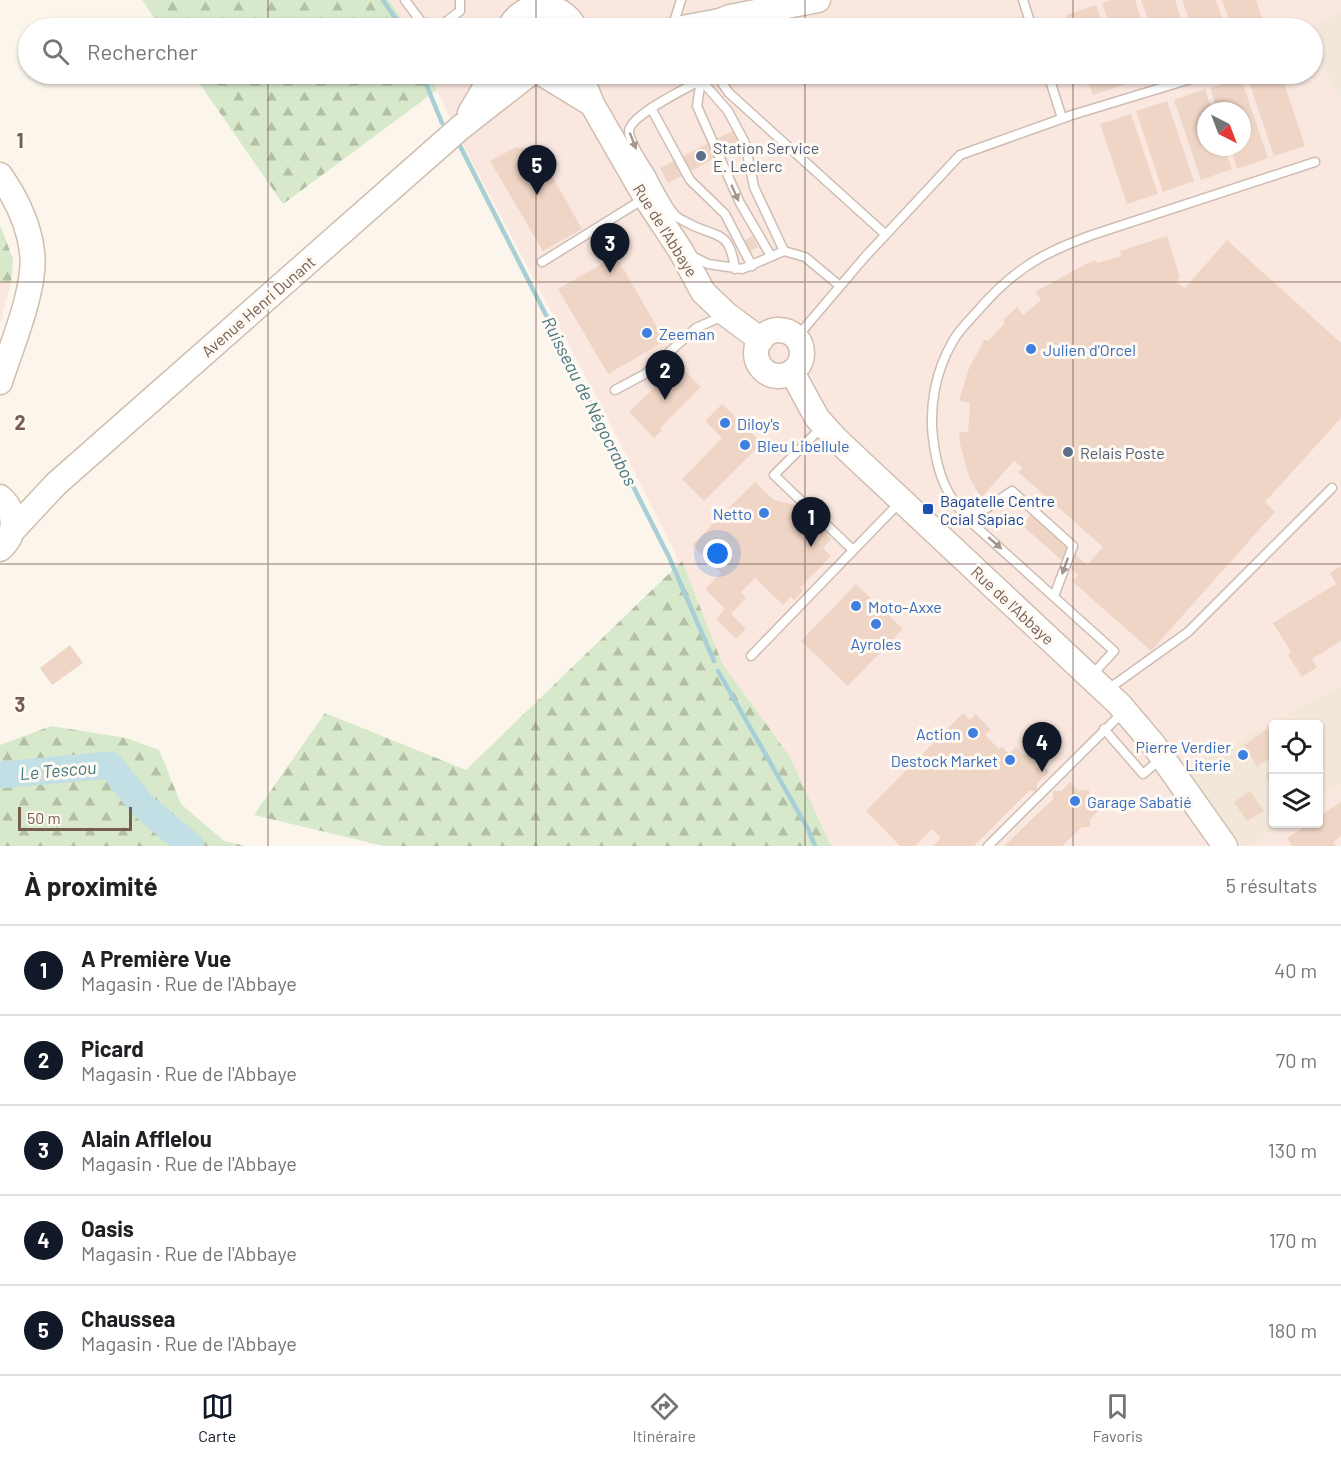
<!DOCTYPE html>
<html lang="fr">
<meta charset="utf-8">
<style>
:root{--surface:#fff;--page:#f2f2f2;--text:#202124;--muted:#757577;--line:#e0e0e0;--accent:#111827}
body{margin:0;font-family:Barlow,sans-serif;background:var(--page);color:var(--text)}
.controls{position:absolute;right:18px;bottom:18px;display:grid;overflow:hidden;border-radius:6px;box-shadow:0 2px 4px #0004}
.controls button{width:54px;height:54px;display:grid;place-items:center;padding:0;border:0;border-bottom:2px solid var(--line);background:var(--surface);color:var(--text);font:30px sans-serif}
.compass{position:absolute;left:1197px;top:102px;width:54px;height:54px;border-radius:50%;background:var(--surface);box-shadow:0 2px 4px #0004;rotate:138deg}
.scale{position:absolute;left:18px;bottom:15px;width:114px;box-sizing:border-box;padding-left:6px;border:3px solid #755d50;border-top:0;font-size:16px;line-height:21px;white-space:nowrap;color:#755d50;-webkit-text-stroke:4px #fef9f2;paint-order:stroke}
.you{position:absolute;left:718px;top:554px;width:21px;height:21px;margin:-15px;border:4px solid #fff;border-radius:50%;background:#1a73e8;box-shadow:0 0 0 9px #1a73e833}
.badge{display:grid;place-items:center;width:39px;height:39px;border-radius:50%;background:var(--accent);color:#fff;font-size:20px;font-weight:700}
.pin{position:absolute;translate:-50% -50px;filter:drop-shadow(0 2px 3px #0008)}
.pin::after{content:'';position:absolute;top:32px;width:21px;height:18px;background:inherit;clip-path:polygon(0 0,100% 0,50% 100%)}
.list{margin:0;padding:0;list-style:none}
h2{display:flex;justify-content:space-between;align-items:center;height:78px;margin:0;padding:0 24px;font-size:26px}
h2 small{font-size:20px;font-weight:400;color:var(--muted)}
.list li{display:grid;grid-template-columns:39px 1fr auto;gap:18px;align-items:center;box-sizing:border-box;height:90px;padding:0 24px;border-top:2px solid var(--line)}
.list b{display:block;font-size:22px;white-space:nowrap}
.list p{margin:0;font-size:20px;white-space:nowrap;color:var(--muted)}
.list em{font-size:20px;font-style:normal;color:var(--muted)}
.icon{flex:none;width:33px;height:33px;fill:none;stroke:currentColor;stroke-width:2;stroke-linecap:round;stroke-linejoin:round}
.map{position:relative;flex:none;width:1341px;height:846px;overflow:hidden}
.search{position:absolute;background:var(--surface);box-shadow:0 2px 4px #0004;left:18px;right:18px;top:18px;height:66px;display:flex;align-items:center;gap:15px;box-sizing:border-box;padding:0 21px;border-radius:33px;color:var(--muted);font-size:22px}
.sheet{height:528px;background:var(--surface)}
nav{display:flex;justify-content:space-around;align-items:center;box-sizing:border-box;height:84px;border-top:2px solid var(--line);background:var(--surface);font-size:16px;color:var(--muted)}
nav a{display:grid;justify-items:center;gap:3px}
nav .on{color:var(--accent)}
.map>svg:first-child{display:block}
.residential{fill:#f3e7da}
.commercial{fill:#fae8e0;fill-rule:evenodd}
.forest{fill:url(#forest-firs)}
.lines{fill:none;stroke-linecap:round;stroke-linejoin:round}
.stream{stroke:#a8cfd5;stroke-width:4.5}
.river{stroke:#c1dfe4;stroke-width:27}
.building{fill:#efd5c5}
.lane-casing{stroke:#cdbdb2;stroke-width:11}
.secondary-casing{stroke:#d0beaf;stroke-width:27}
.lane{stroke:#fff;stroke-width:8}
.secondary{stroke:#fff;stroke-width:24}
.oneway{fill:#a5968d}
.grid{fill:none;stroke:#755d50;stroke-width:1.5;stroke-opacity:0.55}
.service-dot{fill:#5c6f8a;stroke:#fef9f2;stroke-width:2}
.shop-dot{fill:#3f7fe0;stroke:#fef9f2;stroke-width:2}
.transit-dot{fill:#1a4fb4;stroke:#fef9f2;stroke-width:2}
.labels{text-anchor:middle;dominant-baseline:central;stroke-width:6;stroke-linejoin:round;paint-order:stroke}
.service-label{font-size:16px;fill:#4e5e75;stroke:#fef9f2;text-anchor:start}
.street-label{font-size:16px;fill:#755d50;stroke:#fef9f2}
.shop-label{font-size:16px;fill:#366cbe;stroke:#fef9f2;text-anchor:start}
.transit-label{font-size:16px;fill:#164399;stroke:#fef9f2;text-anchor:start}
.water-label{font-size:18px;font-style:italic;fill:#47777f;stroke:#fef9f2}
.grid-label{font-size:20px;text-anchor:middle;font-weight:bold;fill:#755d50;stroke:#fef9f2;stroke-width:6;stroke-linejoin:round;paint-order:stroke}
</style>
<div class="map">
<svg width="1341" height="846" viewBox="0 0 1341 846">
<defs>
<pattern id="forest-firs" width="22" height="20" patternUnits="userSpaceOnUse" patternTransform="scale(1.5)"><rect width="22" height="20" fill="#d7e9ca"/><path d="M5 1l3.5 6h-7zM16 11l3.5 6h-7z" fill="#b3c0a6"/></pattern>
</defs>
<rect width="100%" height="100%" fill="#fbf5eb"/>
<path class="residential" d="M1341,12V100L1313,51L1312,28H1305Z
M1341,685V784L1319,800L1318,724H1274V824H1283L1250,846H1241L1186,769Z"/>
<path class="commercial" d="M389,0H1341V12L1305,28H408Z
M1313,51L1341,100V685L1187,769L1241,846H831L790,757L722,663L672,547L597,398L463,145L429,74H1312ZM1206,111H1242V147H1206Z
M0,281L11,284L0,324Z
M1341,784V846H1250L1283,824H1318L1319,800Z"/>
<path class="forest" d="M142,0H389L408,28H161Z
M193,74H429L437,90L283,204Z
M0,225L13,259L11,284L0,281Z
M682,561L722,663L790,757L831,846H384L254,815L325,713L466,770Z
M51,726L126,738L159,750L181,804L224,841L246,846H0V745Z"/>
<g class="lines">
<path class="stream" d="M383,0L402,28
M422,74L442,123
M459,144L669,557L714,661
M718,671L808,829L815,846"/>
<path class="river" d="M0,775L110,765L142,805L191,846"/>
</g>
<path class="building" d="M1110,0H1135L1144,28H1111L1102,3Z
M1141,0H1175L1184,28H1151Z
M1182,0H1216L1226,28H1192Z
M1222,0H1256L1266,28H1232Z
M1096,5L1104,28H1070L1066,15Z
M1085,74H1119L1123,85L1093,95Z
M1126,74H1156L1129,83Z
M1254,74H1281L1305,146L1274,156L1247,76Z
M1241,78L1268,158L1237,169L1230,147H1242V111H1218L1210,88Z
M1205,89L1212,111H1206V147H1224L1232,169L1201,180L1174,100Z
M1167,101L1194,181L1163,192L1136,111Z
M1131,114L1158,194L1127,204L1100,124Z
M734,130L741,145L668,183L660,168Z
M516,147L530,149L543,160L582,229L543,251L490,161Z
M752,236L758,247L750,251L744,241Z
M1167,236L1180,277L1176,282L1185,288L1227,240L1341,343V418L1265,502L1275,512L1151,651L1072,581L1078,575L1022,525L1031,515L1087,565L1103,547L1018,472L1023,468L1014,461L981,498L969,477L960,444L959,432H968L970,403L959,401L969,368L985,339L988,341L1005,323L1003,320L1017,307L1023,315L1041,300L1035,292L1084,265L1096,260L1097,263L1121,256L1120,251Z
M616,256L665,341L608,374L558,289Z
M678,364L701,387L660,428L662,430L654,438L629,412Z
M722,404L762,443L704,501L682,479L722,438L705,421Z
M755,482L774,500L806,507L808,516L831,539L823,548L831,556L800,588L803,591L794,600L791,597L783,605L755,578L741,592L746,598L731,614L746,629L736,639L716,619L725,609L705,589L721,573L692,545Z
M1341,566V641L1312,659L1317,667L1302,677L1288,655L1291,652L1273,623L1336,584L1330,573Z
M856,584L903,629L848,686L801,641Z
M70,645L83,663L52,685L40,668Z
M963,713L970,720L976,714L991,730L985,735L999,749L1002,747L1009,754L1016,747L1023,755L1036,754V768L1041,763L1049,772L1037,783V791H1029L974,846H933L941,838L932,829L915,846H900L866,811Z
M1267,729L1274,738V755L1257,767L1244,745Z
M1274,770V788L1265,775Z
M1070,782L1079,791L1089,790L1090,802L1098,811L1090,819V827H1082L1062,846H1004L1053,799V791H1062Z
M1250,791L1264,811L1247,821L1234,802Z
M1341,802V836L1333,842L1336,846H1292L1287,838L1309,824H1318V817Z"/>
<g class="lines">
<g class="lane-casing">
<path id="lane" d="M405,0L422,23L443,24L460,11V0
M1023,0L1032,28
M672,28L681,0
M705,74L701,80L697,106L740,203L771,256
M719,74L722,83L729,93L885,234
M1048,74L1062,118
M701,80C687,88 628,116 629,132C630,144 644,163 650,173C656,184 668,209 676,216C679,219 684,221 688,223C717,239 729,228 735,269
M701,80L728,111L745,143L754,187L784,251
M651,108L690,180L725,214L752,266
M690,255L708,264L742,269L784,251L805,257L840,286
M542,262L645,198
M796,338L864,258L960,155L1072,115L1207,74
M615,390L645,374L696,328L723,316
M823,426L774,475L853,550
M964,512L978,514L1012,491L1073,546L1054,596
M751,656L901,501
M1091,676L1114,651L972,523C946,497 937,473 933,438C929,405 936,370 953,341C960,328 973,317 982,306C998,288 1017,271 1038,259C1055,249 1073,242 1092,235L1315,162
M1107,690L1188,632L1332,488
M1104,729L1143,774L1162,758
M988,846L1122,713"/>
</g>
<g class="secondary-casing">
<path id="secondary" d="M509,28C524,0 561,0 575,28
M682,28L720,21L730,17L818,0
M580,74L592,104L646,198L681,251L703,292L726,314L761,340
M546,76L592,104
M470,113L493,74
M0,175C16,198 29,224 32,252C37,287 11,347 0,382
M756 353a23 23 0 1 1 46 0a23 23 0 1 1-46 0Z
M792,372L817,418L837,440L1120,705L1153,744L1225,846
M0,497C17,512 17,534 0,549
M13,530L56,484L460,128L529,74"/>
</g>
<use href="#lane" class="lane"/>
<use href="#secondary" class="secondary"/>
</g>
<defs><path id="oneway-solid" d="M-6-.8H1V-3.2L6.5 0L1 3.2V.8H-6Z" transform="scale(1.5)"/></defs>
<g class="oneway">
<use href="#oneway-solid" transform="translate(633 141) rotate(69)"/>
<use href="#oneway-solid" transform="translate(735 193) rotate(66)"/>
<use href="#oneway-solid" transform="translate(995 543) rotate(41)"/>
<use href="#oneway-solid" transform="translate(1065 566) rotate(110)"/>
</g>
<path class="grid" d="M268,0V28M536,0V28M805,0V28M1073,0V28M268,74V846M536,74V846M805,74V846M1073,74V846M0,282H1341M0,564H1341"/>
<g class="service-dot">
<circle cx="701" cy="156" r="6"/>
<circle cx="1068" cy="452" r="6"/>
</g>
<g class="shop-dot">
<circle cx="647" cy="333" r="6"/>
<circle cx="1031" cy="349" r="6"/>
<circle cx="725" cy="423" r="6"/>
<circle cx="745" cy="445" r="6"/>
<circle cx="764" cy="513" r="6"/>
<circle cx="856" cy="606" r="6"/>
<circle cx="876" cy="624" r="6"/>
<circle cx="973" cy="733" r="6"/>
<circle cx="1243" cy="755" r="6"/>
<circle cx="1010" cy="760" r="6"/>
<circle cx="1075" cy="801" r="6"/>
</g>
<rect class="transit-dot" x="922" y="503" width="12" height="12" rx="3"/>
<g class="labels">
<g class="service-label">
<text x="713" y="147">Station Service<tspan x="713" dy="18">E. Leclerc</tspan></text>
<text x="1080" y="452">Relais Poste</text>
</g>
<g class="street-label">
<text transform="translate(666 230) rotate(58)">Rue de l'Abbaye</text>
<text transform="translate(258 306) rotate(-41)">Avenue Henri Dunant</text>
<text transform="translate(1013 605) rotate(43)">Rue de l'Abbaye</text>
</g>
<g class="shop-label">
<text x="659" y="333">Zeeman</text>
<text x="1043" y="349">Julien d'Orcel</text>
<text x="737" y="423">Diloy's</text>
<text x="757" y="445">Bleu Libellule</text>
<text x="752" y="513" text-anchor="end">Netto</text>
<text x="868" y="606">Moto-Axxe</text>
<text x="876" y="643" text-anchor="middle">Ayroles</text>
<text x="961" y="733" text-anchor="end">Action</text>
<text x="1231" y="746" text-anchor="end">Pierre Verdier<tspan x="1231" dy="18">Literie</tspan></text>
<text x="998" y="760" text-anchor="end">Destock Market</text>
<text x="1087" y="801">Garage Sabatié</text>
</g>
<g class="transit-label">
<text x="940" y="500">Bagatelle Centre<tspan x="940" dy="18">Ccial Sapiac</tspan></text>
</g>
<g class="water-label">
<text transform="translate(590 401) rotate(63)">Ruisseau de Négocrabos</text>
<text transform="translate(58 770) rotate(-5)">Le Tescou</text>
</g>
</g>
<g class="grid-label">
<text x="20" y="148">1</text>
<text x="20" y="430">2</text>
<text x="20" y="712">3</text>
</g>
</svg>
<div class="controls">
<button><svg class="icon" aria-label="locate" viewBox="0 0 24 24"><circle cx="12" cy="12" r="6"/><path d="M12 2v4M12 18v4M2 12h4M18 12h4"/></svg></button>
<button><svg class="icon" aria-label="layers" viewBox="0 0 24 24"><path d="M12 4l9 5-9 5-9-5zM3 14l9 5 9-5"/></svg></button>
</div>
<svg class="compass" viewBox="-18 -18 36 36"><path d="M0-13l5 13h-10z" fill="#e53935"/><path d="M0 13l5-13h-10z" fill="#757577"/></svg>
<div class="scale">50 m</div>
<div class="you"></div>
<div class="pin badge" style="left:811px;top:547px">1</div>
<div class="pin badge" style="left:665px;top:400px">2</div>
<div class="pin badge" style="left:610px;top:273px">3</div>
<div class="pin badge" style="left:1042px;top:772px">4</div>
<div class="pin badge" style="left:537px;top:195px">5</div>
<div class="search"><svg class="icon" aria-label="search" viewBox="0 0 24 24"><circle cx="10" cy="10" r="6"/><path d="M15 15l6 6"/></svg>Rechercher</div>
</div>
<section class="sheet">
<h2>À proximité<small>5 résultats</small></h2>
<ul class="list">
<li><span class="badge">1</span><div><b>A Première Vue</b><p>Magasin · Rue de l'Abbaye</p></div><em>40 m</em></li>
<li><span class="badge">2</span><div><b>Picard</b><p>Magasin · Rue de l'Abbaye</p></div><em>70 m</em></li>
<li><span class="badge">3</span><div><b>Alain Afflelou</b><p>Magasin · Rue de l'Abbaye</p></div><em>130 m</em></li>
<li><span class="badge">4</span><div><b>Oasis</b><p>Magasin · Rue de l'Abbaye</p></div><em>170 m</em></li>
<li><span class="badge">5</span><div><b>Chaussea</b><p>Magasin · Rue de l'Abbaye</p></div><em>180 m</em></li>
</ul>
</section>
<nav>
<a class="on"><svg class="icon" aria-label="map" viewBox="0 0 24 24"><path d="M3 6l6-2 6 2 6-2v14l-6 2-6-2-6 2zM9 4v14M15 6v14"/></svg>Carte</a>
<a><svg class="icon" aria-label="directions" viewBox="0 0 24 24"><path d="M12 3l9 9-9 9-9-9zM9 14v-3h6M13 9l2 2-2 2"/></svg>Itinéraire</a>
<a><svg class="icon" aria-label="saved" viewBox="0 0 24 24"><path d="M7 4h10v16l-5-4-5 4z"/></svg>Favoris</a>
</nav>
